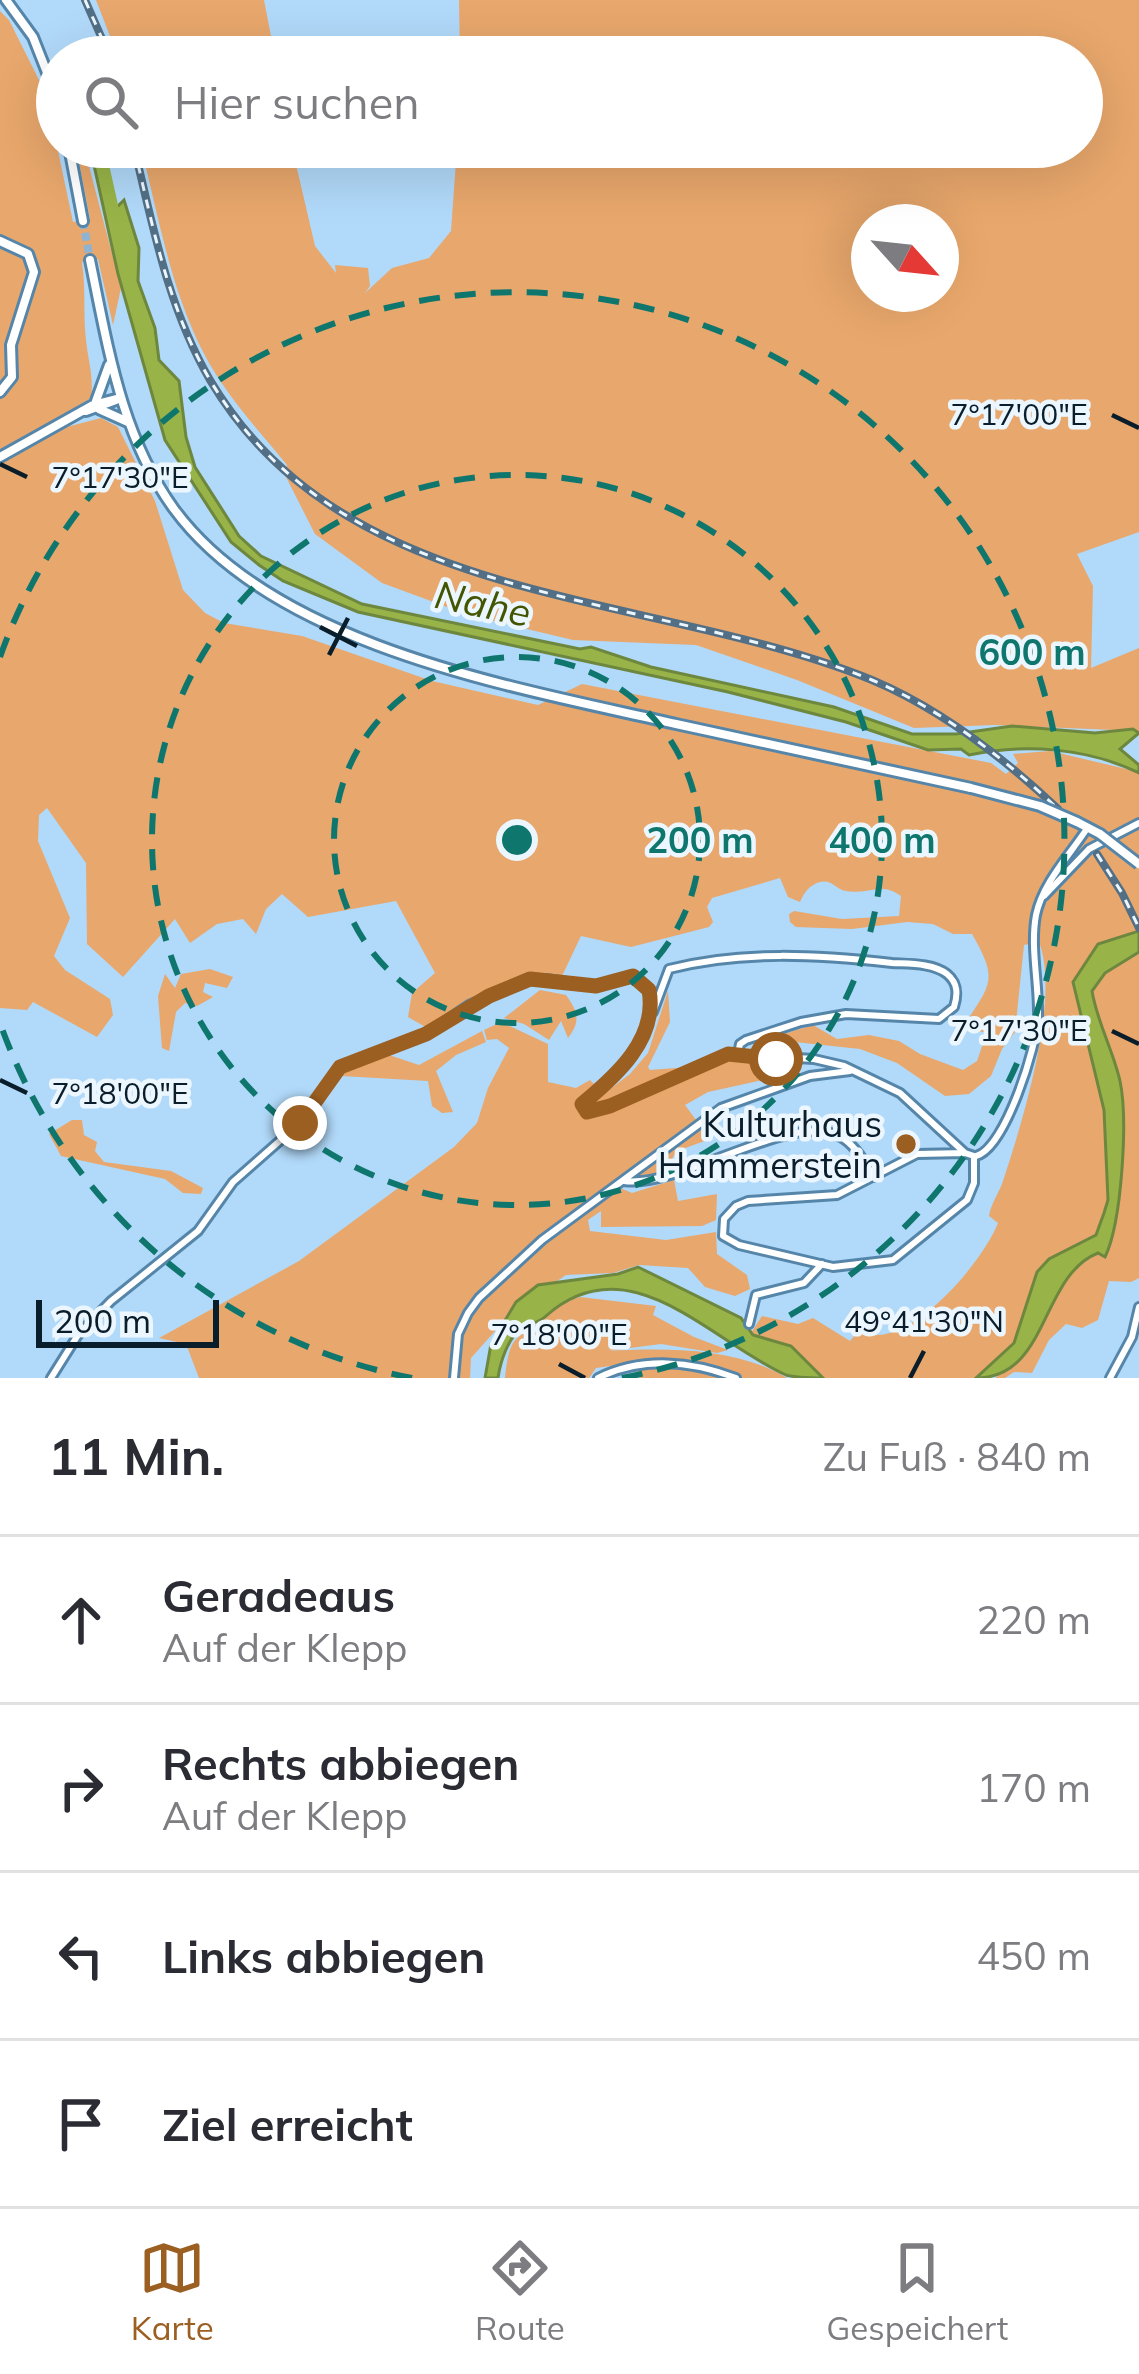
<!DOCTYPE html>
<html lang="de">
<meta charset="utf-8">
<style>
:root{--surface:#fff;--page:#f2f2f3;--text:#2b2b33;--muted:#7c7c81;--line:#e1e1e2;--accent:#9b5f21}
body{margin:0;font-family:Mulish,sans-serif;background:var(--page);color:var(--text)}
.compass{position:absolute;left:851px;top:204px;width:108px;height:108px;border-radius:50%;background:var(--surface);box-shadow:0 12px 48px #0002;rotate:117deg}
.scale{position:absolute;left:36px;bottom:30px;width:183px;box-sizing:border-box;padding-left:12px;border:6px solid #091d2b;border-top:0;font-size:33px;line-height:42px;white-space:nowrap;color:#091d2b;-webkit-text-stroke:9px #ecf6fe;paint-order:stroke}
.stop{position:absolute;width:36px;height:36px;margin:-27px;border:9px solid #9b5f21;border-radius:50%;background:#fff}
.stop.end{background:#9b5f21;border-color:#fff;box-shadow:0 3px 12px #0008}
.list{margin:0;padding:0;list-style:none}
h2{display:flex;justify-content:space-between;align-items:center;height:156px;margin:0;padding:0 48px;font-size:51px}
h2 small{font-size:39px;font-weight:400;color:var(--muted)}
.list li{display:grid;grid-template-columns:78px 1fr auto;gap:36px;align-items:center;box-sizing:border-box;height:168px;padding:0 48px;border-top:3px solid var(--line)}
.list b{display:block;font-size:45px;white-space:nowrap}
.list p{margin:0;font-size:39px;white-space:nowrap;color:var(--muted)}
.list em{font-size:39px;font-style:normal;color:var(--muted)}
.icon{flex:none;width:66px;height:66px;fill:none;stroke:currentColor;stroke-width:2;stroke-linecap:round;stroke-linejoin:round}
.map{position:relative;flex:none;width:1139px;height:1378px;overflow:hidden}
.search{position:absolute;background:var(--surface);box-shadow:0 12px 48px #0002;left:36px;right:36px;top:36px;height:132px;display:flex;align-items:center;gap:30px;box-sizing:border-box;padding:0 42px;border-radius:66px;color:var(--muted);font-size:45px}
.sheet{height:828px;background:var(--surface)}
nav{display:flex;justify-content:space-around;align-items:center;box-sizing:border-box;height:168px;border-top:3px solid var(--line);background:var(--surface);font-size:33px;color:var(--muted)}
nav a{display:grid;justify-items:center;gap:6px}
nav .on{color:var(--accent)}
.map>svg:first-child{display:block}
.green{fill:#e8a76c;fill-rule:evenodd}
.water{fill:#98b448;stroke:#6d873f;stroke-width:3}
.lines{fill:none;stroke-linecap:round;stroke-linejoin:round}
.river{stroke:#98b448;stroke-width:10}
.secondary-tunnel{stroke:#8fb3d0;stroke-width:8;stroke-dasharray:8 4;stroke-linecap:butt}
.street-casing{stroke:#5586aa;stroke-width:12}
.secondary-casing{stroke:#5586aa;stroke-width:14}
.street{stroke:#fff;stroke-width:6}
.secondary{stroke:#fff;stroke-width:8}
.rail-casing{stroke:#526f85;stroke-width:8}
.rail{stroke:#ecf6fe;stroke-width:3;stroke-dasharray:9;stroke-linecap:butt}
.secondary-bridge-casing{stroke:#5586aa;stroke-width:14;stroke-linecap:butt}
.secondary-bridge{stroke:#fff;stroke-width:8}
.route{stroke:#9b5f21;stroke-width:15}
.ticks{fill:none;stroke:#091d2b;stroke-width:4.5}
.ring{fill:none;stroke:#0f766e;stroke-width:6;stroke-dasharray:21 15}
.poi-dot{fill:#9b5f21;stroke:#ecf6fe;stroke-width:4.5}
.labels{text-anchor:middle;dominant-baseline:central;stroke-width:9;stroke-linejoin:round;paint-order:stroke}
.poi-label{font-size:36px;fill:#091d2b;stroke:#ecf6fe;text-anchor:end}
.water-label{font-size:39px;font-style:italic;fill:#435501;stroke:#ecf6fe}
.ticks-label{font-size:30px;text-anchor:middle;fill:#091d2b;stroke:#ecf6fe;stroke-width:9;stroke-linejoin:round;paint-order:stroke}
.centre{fill:#0f766e;stroke:#ecf6fe;stroke-width:6}
.ring-label{font-size:36px;text-anchor:middle;font-weight:bold;fill:#0f766e;stroke:#ecf6fe;stroke-width:9;stroke-linejoin:round;paint-order:stroke}
</style>
<div class="map">
<svg width="1139" height="1378" viewBox="0 0 1139 1378">
<rect width="100%" height="100%" fill="#b1d9f9"/>
<path class="green" d="M96,0H264L275,57H118Z
M459,0H1139V532L1077,554L1093,586L1091,668L1139,648V731L995,725L914,728L797,680L696,645L573,640L469,615L382,583L315,534L284,473L287,465C265,438 242,413 223,385C175,316 161,227 141,147H292L315,246L336,273L335,265L368,268L370,286L365,293L392,268L429,258L451,231L457,147H1082V57H460ZM869,222H941V294H869Z
M0,11L9,20L46,94L73,222L90,219L76,147H84L121,288L113,325L98,259L82,262C86,289 83,314 86,340C88,360 94,377 91,398L53,421L59,429L101,418L118,427L155,501L183,590L205,613L224,623L302,636L432,681L538,705L582,684L991,763L1006,774L1018,763L1013,754L1050,751L1139,772V931L1098,944L1073,982L1104,1110L1108,1200L1096,1235L1050,1259L1037,1272L1014,1343L976,1378H823L791,1346L751,1333L762,1316L798,1324L813,1318L850,1341L864,1324L875,1335C919,1337 983,1261 998,1223L989,1216C991,1203 999,1193 1003,1181C1022,1123 1061,999 1039,942L1024,945L1015,1032L1002,1049L991,1076L969,1094L945,1096L897,1063L860,1049L767,1039L813,1025L837,1039L869,1035L899,1041L920,1054L963,1070L977,1061L987,1032L969,1031L964,1025C992,983 998,979 972,934H953L933,924L907,922L852,929L796,927L790,922L789,914L794,911L842,919L899,916L901,896C882,881 867,895 846,891C835,889 832,879 820,882C809,885 804,893 800,902L788,897L780,878L712,898L707,907L713,922L709,927L631,947L581,936L562,976C512,972 468,1002 429,1029L408,1017L412,993L435,973L396,901L308,917L282,894L266,909L256,934L243,919L217,924L190,943L175,919L123,977L87,944L86,863L47,808L39,815L38,841L70,918L54,956L65,970L110,999L113,1015L97,1037L33,1002L27,1010L0,1008Z
M1139,952V1278L1131,1282L1109,1281L1098,1320L1082,1328L1066,1324L1049,1340L1032,1373L1014,1372L1005,1378H995C1031,1355 1040,1321 1061,1287C1074,1267 1092,1257 1111,1244L1121,1187L1124,1104L1092,991L1105,973Z
M210,969L233,977L227,988L205,983L203,992L213,997L197,1006L185,1003L176,1012L169,1051L162,1048L158,996L165,974L175,988L181,974Z
M540,990L566,995C578,1012 581,1021 568,1038L561,1021L549,1040L524,1024L504,1018Z
M668,991L670,1022L648,1067L650,1070L689,1067L722,1054L729,1059L791,1067V1074L708,1092L685,1105L710,1139L677,1151L666,1168L645,1179L636,1174L620,1188L632,1193L674,1180L678,1201L717,1194L716,1220L702,1226L601,1227V1211L588,1220L590,1231L666,1240L716,1232L717,1254L747,1275L750,1289L735,1296L705,1287L688,1268L639,1265L613,1273L566,1275L513,1311L471,1358L470,1378H199L186,1344L159,1338L299,1261L454,1147L477,1123L488,1088L509,1048L497,1039L487,1040L484,1030L501,1022L548,1044V1082L576,1088L590,1080L596,1086L588,1097L597,1099L630,1074L648,1053Z
M482,1031L486,1042L456,1055L436,1071L453,1112L442,1113L432,1106L428,1081L342,1076L338,1071L383,1053L419,1065Z
M72,1120H82L84,1135L97,1142L95,1151L104,1162L171,1171L203,1188L201,1194L183,1193L165,1179L61,1156L49,1134Z
M580,1297L656,1306L653,1315L694,1337L728,1350L717,1353L661,1344L607,1351C665,1348 736,1347 787,1378H640L632,1363L596,1368L589,1378H505C510,1329 518,1342 546,1317C559,1306 563,1302 580,1297Z"/>
<path class="water" d="M90,147H109V160L101,166L116,208L124,200L139,248L138,281L155,328L159,360L179,381L186,437L195,467L239,536L261,556L362,604L580,649L591,647L651,667L834,707L912,734H956L1012,726L1095,733L1133,729L1139,733L1120,749L1139,765V773C1088,748 1025,743 969,755L961,749L928,750L846,722L728,692L358,612L283,581L259,565L231,542L165,440L118,274Z
M1139,931V952L1105,973L1092,991C1097,1022 1113,1050 1120,1081C1128,1119 1122,1222 1105,1257L1098,1253C1040,1276 1049,1378 976,1378L1014,1343L1037,1272L1049,1259L1096,1235L1104,1213L1108,1200L1104,1110L1073,982L1098,944Z
M638,1267L741,1318L753,1335L791,1346L823,1378C811,1378 796,1378 786,1375C710,1341 629,1242 546,1316C539,1323 530,1323 522,1328C508,1337 500,1363 498,1378H485L491,1344L516,1302L538,1285L618,1274Z"/>
<g class="lines">
<path class="river" d="M100,147L115,214"/>
<path class="secondary-tunnel" d="M83,221L90,260"/>
<g class="street-casing">
<path id="street" d="M1044,896L1089,849L1139,823
M653,1012L669,969C742,950 819,955 892,963C909,964 933,963 947,974C958,983 958,994 954,1007L939,1019L846,1014L801,1022L746,1040L740,1044L738,1053
M965,1153L917,1154L837,1195L748,1201L736,1206L724,1219L723,1236L739,1245L833,1267L893,1260L967,1200L974,1183V1156
M976,1156C1005,1149 1037,1046 1038,1017C1039,983 1030,948 1036,915C1043,882 1070,855 1088,827
M624,1181C682,1189 797,1106 844,1139C857,1148 866,1164 874,1177
M749,1324L756,1295L804,1283L822,1264
M51,1378L78,1335L111,1301L198,1231L233,1182L300,1123L340,1067L426,1034L469,1005L524,981L546,979L596,986L633,976L649,990C658,1039 616,1076 582,1104L587,1111L610,1106L728,1054L814,1059L844,1066L900,1093L965,1153L974,1156
M454,1378L458,1334L468,1313L479,1298L542,1240L721,1108L810,1076L850,1071
M598,1378C642,1356 692,1361 736,1378
M1110,1378L1132,1337L1139,1307"/>
</g>
<g class="secondary-casing">
<path id="secondary" d="M6,0L33,37L57,98
M69,147L83,221
M0,241L28,254L34,272L11,345L12,377L0,392
M90,260C108,347 121,436 174,509C275,647 518,688 676,724C775,746 873,767 971,788
M96,401L109,365
M99,409L128,422
M86,411L116,400
M0,457L93,405L120,398
M1077,822L1100,834"/>
</g>
<use href="#street" class="street"/>
<use href="#secondary" class="secondary"/>
<g class="rail-casing">
<path id="rail" d="M85,0L110,57
M134,147C153,227 168,308 210,380C347,611 649,589 872,680C941,709 1004,758 1058,809
M1097,854L1122,893L1139,928"/>
</g>
<use href="#rail" class="rail"/>
<g class="secondary-bridge-casing">
<path id="secondary-bridge" d="M971,788L1040,806L1077,822
M1100,834L1139,864"/>
</g>
<use href="#secondary-bridge" class="secondary-bridge"/>
</g>
<g class="lines">
<path class="route" d="M300,1123L340,1067L426,1034L489,996L530,979L596,986L633,976L649,990C658,1039 616,1076 582,1104L587,1112L610,1106L728,1054L776,1059"/>
</g>
<path class="ticks" d="M1112,415L1139,428M0,464L27,477M320,627L357,646M329,655L348,618M1112,1031L1139,1044M0,1080L27,1093M559,1364L585,1378M910,1378L924,1351"/>
<g class="ring">
<circle cx="517" cy="840" r="183"/>
<circle cx="517" cy="840" r="365"/>
<path d="M412 1378A548 548 0 0 1 0 1023M0 657A548 548 0 1 1 622 1378"/>
</g>
<circle class="poi-dot" cx="906" cy="1144" r="12"/>
<g class="labels">
<g class="poi-label">
<text x="882" y="1123">Kulturhaus<tspan x="882" dy="41">Hammerstein</tspan></text>
</g>
<g class="water-label">
<text transform="translate(483 603) rotate(12)">Nahe</text>
</g>
</g>
<g class="ticks-label">
<text x="1019" y="425">7°17'00"E</text>
<text x="120" y="488">7°17'30"E</text>
<text x="1019" y="1041">7°17'30"E</text>
<text x="120" y="1104">7°18'00"E</text>
<text x="924" y="1332">49°41'30"N</text>
<text x="559" y="1345">7°18'00"E</text>
</g>
<circle cx="517" cy="840" r="18" class="centre"/>
<g class="ring-label">
<text x="1032" y="665">600 m</text>
<text x="700" y="853">200 m</text>
<text x="882" y="853">400 m</text>
</g>
</svg>
<svg class="compass" viewBox="-18 -18 36 36"><path d="M0-13l5 13h-10z" fill="#e53935"/><path d="M0 13l5-13h-10z" fill="#7c7c81"/></svg>
<div class="scale">200 m</div>
<div class="stop" style="left:776px;top:1059px"></div>
<div class="stop end" style="left:300px;top:1123px"></div>
<div class="search"><svg class="icon" aria-label="search" viewBox="0 0 24 24"><circle cx="10" cy="10" r="6"/><path d="M15 15l6 6"/></svg>Hier suchen</div>
</div>
<section class="sheet">
<h2>11 Min.<small>Zu Fuß · 840 m</small></h2>
<ul class="list">
<li><svg class="icon" aria-label="ahead" viewBox="0 0 24 24"><path d="M12 20V5M6 11l6-6 6 6"/></svg><div><b>Geradeaus</b><p>Auf der Klepp</p></div><em>220 m</em></li>
<li><svg class="icon" aria-label="right" viewBox="0 0 24 24"><path d="M7 20v-9h11M14 6l5 5-5 5"/></svg><div><b>Rechts abbiegen</b><p>Auf der Klepp</p></div><em>170 m</em></li>
<li><svg class="icon" aria-label="left" viewBox="0 0 24 24"><path d="M17 20v-9H6M10 6l-5 5 5 5"/></svg><div><b>Links abbiegen</b></div><em>450 m</em></li>
<li><svg class="icon" aria-label="arrive" viewBox="0 0 24 24"><path d="M6 21V4h12l-3 4 3 4H6"/></svg><div><b>Ziel erreicht</b></div></li>
</ul>
</section>
<nav>
<a class="on"><svg class="icon" aria-label="map" viewBox="0 0 24 24"><path d="M3 6l6-2 6 2 6-2v14l-6 2-6-2-6 2zM9 4v14M15 6v14"/></svg>Karte</a>
<a><svg class="icon" aria-label="directions" viewBox="0 0 24 24"><path d="M12 3l9 9-9 9-9-9zM9 14v-3h6M13 9l2 2-2 2"/></svg>Route</a>
<a><svg class="icon" aria-label="saved" viewBox="0 0 24 24"><path d="M7 4h10v16l-5-4-5 4z"/></svg>Gespeichert</a>
</nav>
